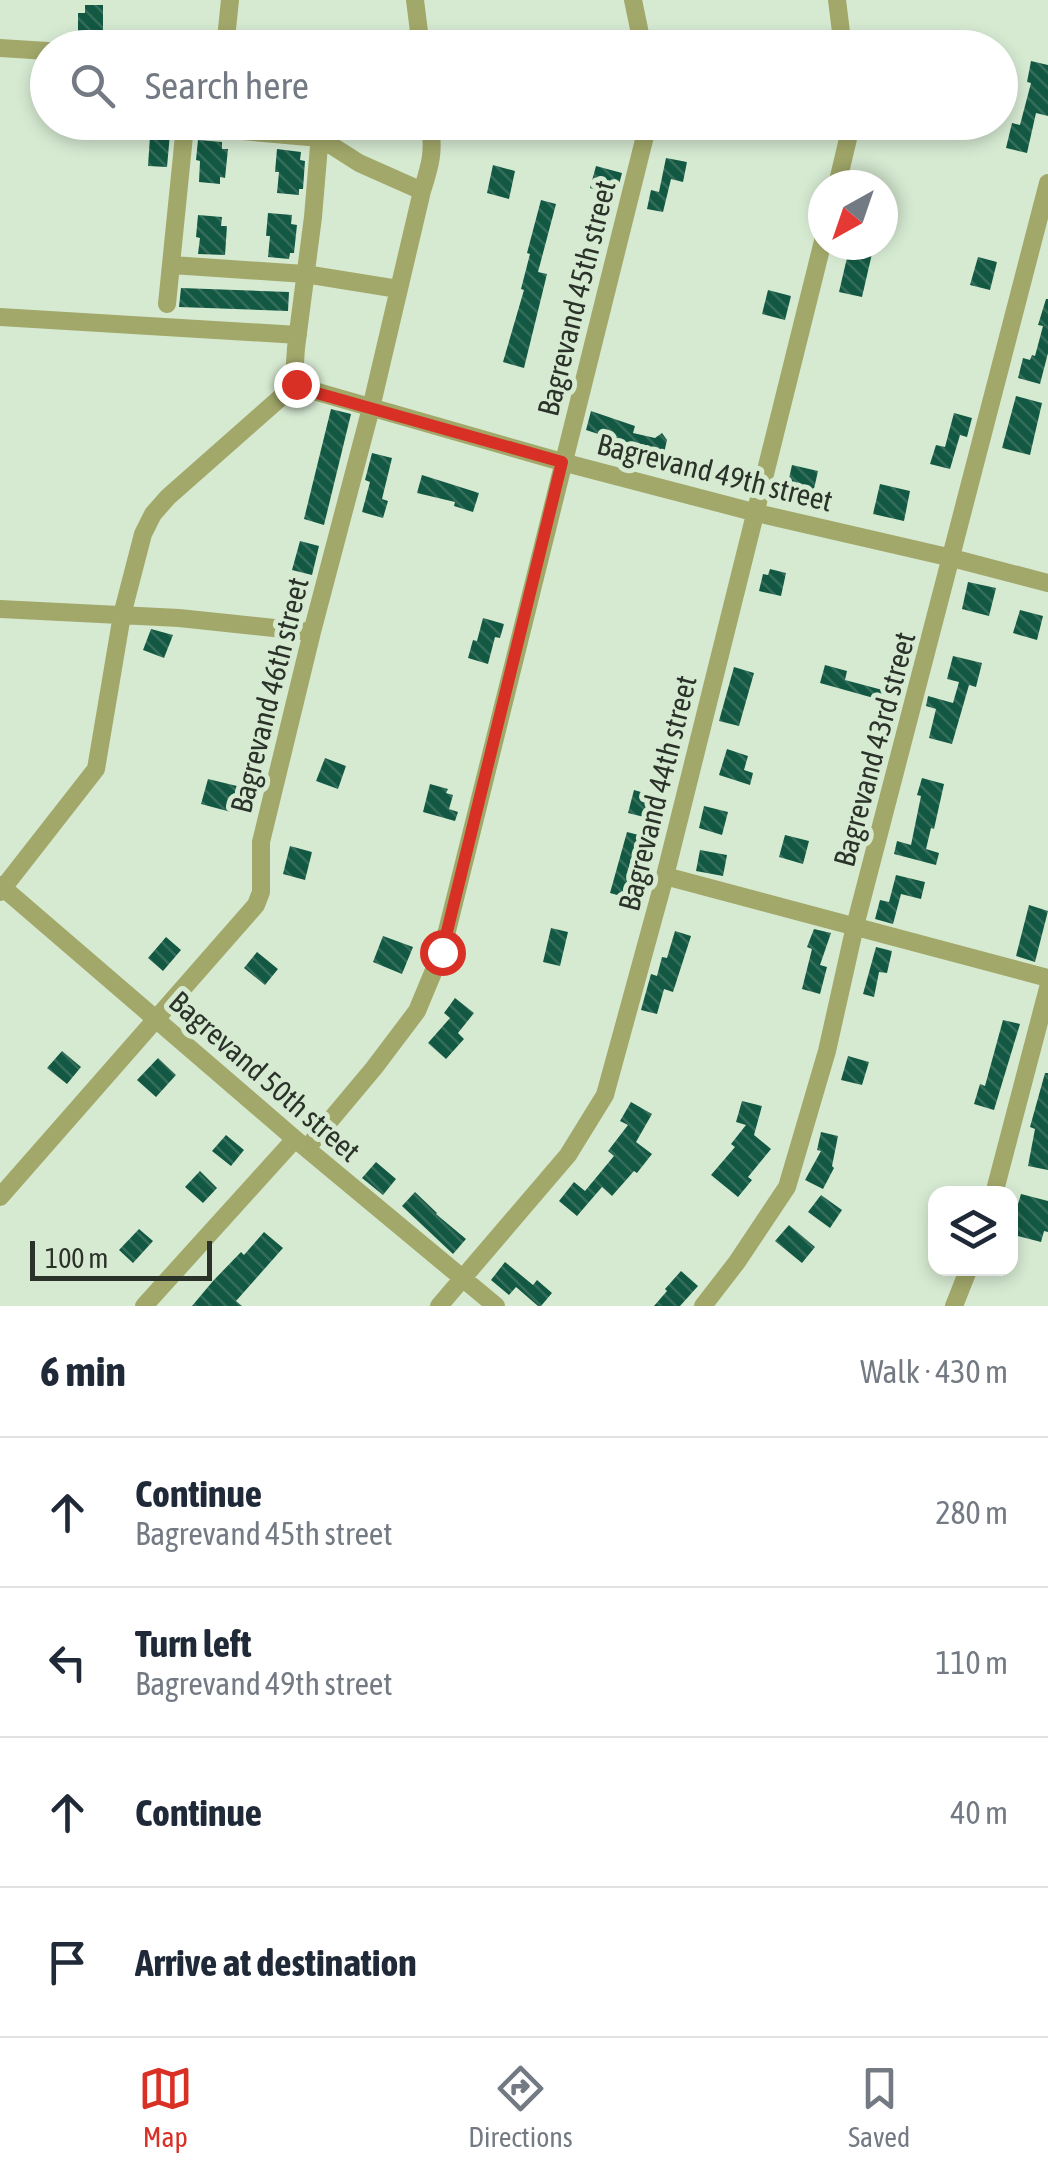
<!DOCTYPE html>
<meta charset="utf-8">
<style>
:root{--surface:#fff;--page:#f2f2f3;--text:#1f2937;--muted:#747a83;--line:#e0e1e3;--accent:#d93025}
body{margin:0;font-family:"Asap Condensed",sans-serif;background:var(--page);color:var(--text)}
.controls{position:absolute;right:30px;bottom:30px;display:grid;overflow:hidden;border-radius:20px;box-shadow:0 5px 15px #0003}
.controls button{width:90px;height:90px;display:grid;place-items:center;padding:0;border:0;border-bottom:2px solid var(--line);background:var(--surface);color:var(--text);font:50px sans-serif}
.compass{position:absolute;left:808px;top:170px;width:90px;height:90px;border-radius:50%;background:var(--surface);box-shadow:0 5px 15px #0003;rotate:220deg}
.scale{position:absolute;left:30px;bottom:25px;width:182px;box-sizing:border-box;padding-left:10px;border:5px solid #2b3229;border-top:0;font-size:28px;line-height:35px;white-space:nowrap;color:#2b3229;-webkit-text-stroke:8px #d6ead2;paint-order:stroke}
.stop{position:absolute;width:30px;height:30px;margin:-22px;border:8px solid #d93025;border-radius:50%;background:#fff}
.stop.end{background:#d93025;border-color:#fff;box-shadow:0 2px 10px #0008}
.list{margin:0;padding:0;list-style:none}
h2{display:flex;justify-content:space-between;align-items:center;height:130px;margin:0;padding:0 40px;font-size:42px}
h2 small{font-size:32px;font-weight:400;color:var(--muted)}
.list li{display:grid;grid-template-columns:65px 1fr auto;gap:30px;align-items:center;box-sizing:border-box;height:150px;padding:0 40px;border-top:2px solid var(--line)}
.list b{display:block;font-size:38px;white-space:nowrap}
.list p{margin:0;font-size:32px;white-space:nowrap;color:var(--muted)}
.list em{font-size:32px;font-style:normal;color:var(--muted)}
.icon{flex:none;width:55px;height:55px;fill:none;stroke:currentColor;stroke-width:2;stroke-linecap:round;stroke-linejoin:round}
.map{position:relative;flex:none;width:1048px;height:1306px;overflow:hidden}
.search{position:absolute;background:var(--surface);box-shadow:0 5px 15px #0003;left:30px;right:30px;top:30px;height:110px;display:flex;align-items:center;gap:25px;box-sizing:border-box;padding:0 35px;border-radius:55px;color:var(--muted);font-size:38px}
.sheet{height:730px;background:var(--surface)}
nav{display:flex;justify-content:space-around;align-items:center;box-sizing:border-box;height:140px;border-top:2px solid var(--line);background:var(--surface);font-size:28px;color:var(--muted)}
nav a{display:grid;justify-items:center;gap:5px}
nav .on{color:var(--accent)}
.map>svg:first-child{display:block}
.building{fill:url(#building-back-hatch)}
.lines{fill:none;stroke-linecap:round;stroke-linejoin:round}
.minor{stroke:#a2a86a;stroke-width:18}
.route{stroke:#d93025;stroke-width:12}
.labels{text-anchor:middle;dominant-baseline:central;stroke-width:10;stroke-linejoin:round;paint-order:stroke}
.street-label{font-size:30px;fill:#2b3229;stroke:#d6ead2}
</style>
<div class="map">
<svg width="1048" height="1306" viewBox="0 0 1048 1306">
<defs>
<pattern id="building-back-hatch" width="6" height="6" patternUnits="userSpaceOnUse" patternTransform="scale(2.5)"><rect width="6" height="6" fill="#125842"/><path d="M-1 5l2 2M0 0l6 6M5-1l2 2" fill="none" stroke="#356d5b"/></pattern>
</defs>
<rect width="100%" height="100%" fill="#d6ead2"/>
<path class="building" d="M85,5H103V34H78V13H85Z
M1031,61L1048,65V116L1036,113L1027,153L1006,148L1012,123L1020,125L1031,83L1027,82Z
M151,122H171L167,167L148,166Z
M198,140L222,142V149H228L225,178L220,177V184L199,182L200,161L196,160Z
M277,149L301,152L300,160L305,161L303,189H299V195L277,193L279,172H275Z
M666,158L687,162L683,182L671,179L663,212L647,209L651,190L659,192Z
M493,165L515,171L509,199L487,193Z
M596,166L622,173L616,196L590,188Z
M541,200L556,204L538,272L547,274L524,368L503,362L524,290L521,289L530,254L527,253Z
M268,213L292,215L291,224L297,225L294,253H290L289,259L268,257L270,236H266Z
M198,215L222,217L221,226H227L225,255L198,254L200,238L196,237Z
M850,245H874L862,297L839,292Z
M978,257L997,262L990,290L970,285Z
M181,288L289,292L288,311L179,307Z
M768,290L791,296L785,320L762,314Z
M1046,299H1048V353L1040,384L1018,378L1023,358L1030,360L1032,355L1035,356L1043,326L1038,325Z
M1016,396L1042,403L1030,455L1002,448Z
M331,409L351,414L324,525L304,519Z
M591,411L635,426L633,433L655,438L662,433L667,440L662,462L642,458L644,449L586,430Z
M954,413L972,418L967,437L960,435L950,469L930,464L936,445L945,447Z
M372,453L392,458L382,499L388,501L383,518L362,512L370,482L365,480Z
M792,465L818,471L812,498L786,492Z
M422,475L479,493L473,512L454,506L455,502L417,493Z
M880,484L910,491L904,521L873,514Z
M300,541L319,546L312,575L292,570Z
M770,569L786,573L781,596L759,591L763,574L768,575Z
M968,582L996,588L989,616L962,609Z
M1020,610L1043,616L1037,640L1013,633Z
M483,618L504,624L500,638L495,637L488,664L468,658L473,640L477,641Z
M151,629L173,635L164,658L143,650Z
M953,656L982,663L976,687L969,685L952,744L929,738L936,709L926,706L928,696L953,703L959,682L947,679Z
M825,665L847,671L845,680L890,692L888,702L820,683Z
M734,667L754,673L739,726L719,721Z
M727,749L748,756L744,770L753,773L750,785L719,775Z
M325,758L346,766L338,789L316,781Z
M922,778L944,784L934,829L931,828L926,849L939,853L936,865L894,854L897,841L911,845L921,796L917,795Z
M208,779L237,786L231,812L201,804Z
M430,784L448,789L446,793L453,795L449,809L458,812L455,821L423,812Z
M634,790L658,797L652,819L628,813Z
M704,806L728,812L722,835L699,828Z
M627,832L658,840L651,866L644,865L635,900L610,893Z
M785,835L809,841L803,864L779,857Z
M290,846L312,852L305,880L283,874Z
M700,850L727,855L723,876L696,871Z
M896,875L925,882L921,899L901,894L893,924L875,919L880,900L889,902Z
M1029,905L1048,911L1035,962L1016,956Z
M551,928L568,932L560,966L543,962Z
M814,929L831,933L820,965L827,967L820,994L802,989L812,949L807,947Z
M675,931L691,936L673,992L664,989L657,1014L641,1010L651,974L657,976L662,957L667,958Z
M383,936L413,947L402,974L373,962Z
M166,937L181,950L163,971L148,958Z
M876,947L892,951L887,973L879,972L874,997L863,994Z
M257,952L278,969L265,985L244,968Z
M455,998L474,1013L458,1033L464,1039L446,1059L428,1043L450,1018L444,1013Z
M1003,1020L1020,1024L994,1110L974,1104L980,1084L985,1086Z
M62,1051L81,1067L67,1084L47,1068Z
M848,1056L869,1062L862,1085L841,1080Z
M158,1058L176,1075L156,1097L137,1080Z
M1045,1073H1048V1170L1028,1166L1035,1129L1030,1127Z
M742,1101L762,1106L754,1135L771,1149L748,1177L752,1180L738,1197L711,1175L735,1147L731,1144L746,1125L736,1122Z
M631,1102L652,1114L636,1142L652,1154L637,1173L634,1171L612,1196L602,1187L577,1216L559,1201L574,1182L585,1191L614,1156L608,1151L628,1125L620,1121Z
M821,1132L838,1136L832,1166L834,1168L823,1189L805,1180L821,1151L817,1150Z
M226,1135L244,1150L231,1166L212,1151Z
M376,1162L396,1179L383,1195L362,1178Z
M200,1171L217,1188L203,1203L185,1187Z
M415,1192L437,1213L436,1214L466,1239L453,1254L402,1206Z
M1021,1194L1048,1201V1232L1044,1231L1041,1242L1010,1234V1218L1014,1203L1018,1204Z
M821,1195L842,1210L830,1228L808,1212Z
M789,1225L815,1247L802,1263L775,1241Z
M139,1229L153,1241L133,1263L119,1250Z
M264,1232L283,1248L236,1301L242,1306H192L213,1281L241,1252L244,1255Z
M505,1262L533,1285L537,1280L552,1293L541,1306H538L516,1287L509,1295L491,1280Z
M681,1271L698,1286L680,1306H654L667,1291L665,1289Z"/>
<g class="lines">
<path class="minor" d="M415,0L421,48
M633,0L643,48
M837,0L843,48
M0,48L48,51
M225,48L230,0
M321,122L313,217L296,348L294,377L300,387L562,462L757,513L952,558L1048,583
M837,185L852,122
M172,265L305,274L398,289
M167,304L185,126L320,138L359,163L422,191
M0,317L298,335
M0,609L179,618L312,632
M665,876L1048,978
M0,885L295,1139L496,1306
M0,892L96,769L122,615L143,534L153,514L168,497L296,384
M307,1148L374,1068L417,1011L442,951L645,136V122
M994,1194L1048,988
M0,1197L256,905L261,892V842L312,632L371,408L422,191C431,163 434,152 430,122
M144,1306L295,1139
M439,1306L568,1155L605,1095L665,876L823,241
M703,1306L737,1262L787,1187L827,1051L855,926L1048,183
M954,1306L969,1268"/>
</g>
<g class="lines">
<path class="route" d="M296,384L306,390L562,462L442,952"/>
</g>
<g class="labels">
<g class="street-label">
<text transform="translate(576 298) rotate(-76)">Bagrevand 45th street</text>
<text transform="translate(715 472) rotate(14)">Bagrevand 49th street</text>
<text transform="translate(269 695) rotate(-76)">Bagrevand 46th street</text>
<text transform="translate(874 749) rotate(-75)">Bagrevand 43rd street</text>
<text transform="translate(657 793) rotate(-76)">Bagrevand 44th street</text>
<text transform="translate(265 1076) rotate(41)">Bagrevand 50th street</text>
</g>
</g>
</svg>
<div class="controls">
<button><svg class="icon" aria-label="layers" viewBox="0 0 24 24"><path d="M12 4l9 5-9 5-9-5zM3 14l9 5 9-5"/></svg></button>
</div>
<svg class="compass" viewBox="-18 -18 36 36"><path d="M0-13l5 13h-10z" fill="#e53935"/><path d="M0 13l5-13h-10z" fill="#747a83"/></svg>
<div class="scale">100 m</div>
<div class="stop" style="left:442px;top:952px"></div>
<div class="stop end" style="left:296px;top:384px"></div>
<div class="search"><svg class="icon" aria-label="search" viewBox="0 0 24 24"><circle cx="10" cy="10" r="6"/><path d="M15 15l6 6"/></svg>Search here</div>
</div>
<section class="sheet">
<h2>6 min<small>Walk · 430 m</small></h2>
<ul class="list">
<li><svg class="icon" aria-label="ahead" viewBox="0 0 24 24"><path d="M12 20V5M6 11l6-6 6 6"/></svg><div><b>Continue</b><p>Bagrevand 45th street</p></div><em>280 m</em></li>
<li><svg class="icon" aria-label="left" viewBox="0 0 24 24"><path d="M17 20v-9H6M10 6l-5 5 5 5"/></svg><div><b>Turn left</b><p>Bagrevand 49th street</p></div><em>110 m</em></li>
<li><svg class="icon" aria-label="ahead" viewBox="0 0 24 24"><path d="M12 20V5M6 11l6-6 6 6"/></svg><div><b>Continue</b></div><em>40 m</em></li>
<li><svg class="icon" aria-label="arrive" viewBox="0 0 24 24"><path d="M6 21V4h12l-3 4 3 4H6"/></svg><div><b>Arrive at destination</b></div></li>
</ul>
</section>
<nav>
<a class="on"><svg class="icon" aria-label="map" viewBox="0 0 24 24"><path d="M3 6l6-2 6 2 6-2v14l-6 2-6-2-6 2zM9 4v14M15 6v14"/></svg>Map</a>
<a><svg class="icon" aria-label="directions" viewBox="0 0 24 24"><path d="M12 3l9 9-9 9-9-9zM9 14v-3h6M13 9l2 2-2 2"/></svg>Directions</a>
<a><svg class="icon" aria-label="saved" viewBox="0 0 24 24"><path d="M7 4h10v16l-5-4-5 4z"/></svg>Saved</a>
</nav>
